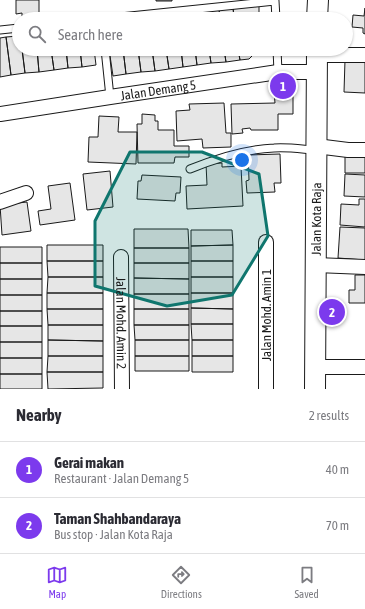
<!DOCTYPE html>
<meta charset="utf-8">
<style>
:root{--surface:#fff;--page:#f2f2f3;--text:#2b2b33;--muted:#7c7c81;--line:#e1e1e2;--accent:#7c3aed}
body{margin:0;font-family:"Asap Condensed",sans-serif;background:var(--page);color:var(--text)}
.you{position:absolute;left:242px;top:160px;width:14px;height:14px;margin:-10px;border:3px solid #fff;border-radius:50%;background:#1a73e8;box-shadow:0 0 0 6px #1a73e833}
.badge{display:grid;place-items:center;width:26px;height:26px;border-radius:50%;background:var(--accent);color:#fff;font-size:13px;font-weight:700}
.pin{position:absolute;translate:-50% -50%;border:2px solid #fff;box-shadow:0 1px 4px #0006}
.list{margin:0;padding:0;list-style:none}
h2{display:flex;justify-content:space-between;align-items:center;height:52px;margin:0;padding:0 16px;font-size:17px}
h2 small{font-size:13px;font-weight:400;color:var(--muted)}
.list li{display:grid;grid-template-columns:26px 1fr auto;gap:12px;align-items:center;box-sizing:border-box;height:56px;padding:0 16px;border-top:1px solid var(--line)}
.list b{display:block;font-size:15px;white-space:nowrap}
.list p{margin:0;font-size:13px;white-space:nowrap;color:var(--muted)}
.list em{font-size:13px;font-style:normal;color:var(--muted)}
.icon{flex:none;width:22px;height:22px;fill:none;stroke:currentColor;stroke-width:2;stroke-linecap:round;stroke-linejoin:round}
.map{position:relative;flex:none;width:365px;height:389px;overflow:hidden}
.search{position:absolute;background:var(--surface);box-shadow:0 1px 3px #0004;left:12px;right:12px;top:12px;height:44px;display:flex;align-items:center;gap:10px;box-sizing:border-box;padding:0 14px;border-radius:22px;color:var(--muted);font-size:15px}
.sheet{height:164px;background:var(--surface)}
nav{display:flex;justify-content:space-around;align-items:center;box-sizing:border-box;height:56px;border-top:1px solid var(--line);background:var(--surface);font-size:11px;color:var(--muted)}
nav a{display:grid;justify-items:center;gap:2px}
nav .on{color:var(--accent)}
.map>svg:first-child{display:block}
.building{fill:#e6e6e6;stroke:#1a1a1a}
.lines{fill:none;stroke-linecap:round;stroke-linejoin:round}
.service-casing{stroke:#1a1a1a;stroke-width:9}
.minor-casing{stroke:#1a1a1a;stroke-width:16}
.secondary-casing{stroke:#1a1a1a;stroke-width:22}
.service{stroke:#fff;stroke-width:7}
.minor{stroke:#fff;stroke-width:14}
.secondary{stroke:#fff;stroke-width:20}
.marked{fill:#0f766e;fill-opacity:0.2;stroke:#0f766e;stroke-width:3;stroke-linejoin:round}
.labels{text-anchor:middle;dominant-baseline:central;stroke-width:3;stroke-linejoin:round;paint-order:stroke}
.street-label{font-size:13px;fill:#1a1a1a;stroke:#fff}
</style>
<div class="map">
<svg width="365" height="389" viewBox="0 0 365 389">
<rect width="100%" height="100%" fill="#fff"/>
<path class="building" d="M16,0H39V17H22V13L16,14Z
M156,0H172V1H156Z
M259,3V19H234L233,7Z
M233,7L234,19H220L219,9Z
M365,8V34L363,33V28L352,27L353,15L364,16Z
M219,9L220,19H206L204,10Z
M204,10L206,19H191L190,12Z
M190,12L191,19H177L176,14Z
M176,14L177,19H162V16Z
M162,16V19H148V17Z
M19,36V49H22L25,73L11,75L6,37Z
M6,37L11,75L0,77V38Z
M22,49H37L39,72L25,73Z
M37,49H51L54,70L39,72Z
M51,49H66L68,68L54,70Z
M66,49H80L82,67L68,68Z
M80,49H94L96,65L82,67Z
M109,49H123L126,74L113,76Z
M123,49H138L141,72L126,74Z
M138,49H152L155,71L141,72Z
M152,49H166L169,69L155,71Z
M166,49H181L183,67L169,69Z
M181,49H195L197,65L183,67Z
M195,49H209L211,63L197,65Z
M209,49H224L226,62L211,63Z
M224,49H238L240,60L226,62Z
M238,49H259L249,59L240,60Z
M345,60L365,61V93L344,92Z
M274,91H293V114H278V130H251L250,128L242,129L243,133L232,134L231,104L275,103Z
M224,103L226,133H231V147L203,148L202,139L177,141L176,111L190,110L189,104Z
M142,114L155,115V121H158V130H174V146H189V157H175L174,163H138L137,124H142Z
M99,116L119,117L118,132H137L136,164L88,162L89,137H98Z
M280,154L281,183H274L275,192L247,193L246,181L249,180L248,155Z
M345,154L365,155V173H345Z
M222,163V167L241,166L243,206L187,209L186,186L207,185L206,164Z
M110,171L113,207L87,210L83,174Z
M345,174L365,175V197L344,196Z
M142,175L181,177L180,193H176L175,201L137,199L138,181H141Z
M70,183L75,220L40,225L38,211L51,209L48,186Z
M359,199H365V227L340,225L341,204L359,205Z
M27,202L31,231L2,235L0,205Z
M340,227L365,228V260L338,258Z
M134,229H188L189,248H134Z
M191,230H232L233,245L191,246Z
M47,245H103V261H47Z
M233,245V261H191V246Z
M0,247H42V263H0Z
M134,248H189V263H134Z
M47,261H103V277H48Z
M191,261H233V277H191Z
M0,263H42V279H0Z
M134,263H189V279L134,278Z
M355,275H365V303H349V290H355Z
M48,277H103V293H47Z
M191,277H233V293H191Z
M134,278L189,279V294H134Z
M0,279H42V295H0Z
M47,293H103V309H47Z
M191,293H233V309L191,308Z
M134,294H189V309H134Z
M0,295H42V311H0Z
M191,308L233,309V324H191Z
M47,309H103V325H48Z
M134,309H189V325H134Z
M0,311H42V326H0Z
M191,324H233V340H192Z
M48,325H103V341L48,340Z
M134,325H189V340H135Z
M0,326H42V342H0Z
M48,340L103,341V356H48Z
M135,340H189V356H135Z
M192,340H233V356H192Z
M0,342H42V358H0Z
M48,356H103V372H47Z
M135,356H189V371H135Z
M192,356H233V372H192Z
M0,358H42V374H0Z
M47,372H103V388L48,389Z
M0,374H42V389H0Z"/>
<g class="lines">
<g class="service-casing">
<path id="service" d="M101,19L275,1L276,19
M0,30L19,28
M105,49L110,97
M277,49L278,72
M190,169C217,158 245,149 274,148C287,147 301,149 314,150"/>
</g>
<g class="minor-casing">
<g id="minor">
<path d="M317,55H365"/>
<path id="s1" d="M0,114L110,97L278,72H317"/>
<path d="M316,146L348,150H365"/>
<path d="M0,202L26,193"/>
<path id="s2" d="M121,257L122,389"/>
<path d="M316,265L365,267"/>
<path d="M315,367H365"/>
<path d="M266,389V242"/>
</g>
</g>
<g class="secondary-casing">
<g id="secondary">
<path d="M317,19L318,0"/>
<path id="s3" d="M315,389L317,49"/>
</g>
</g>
<use href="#service" class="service"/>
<use href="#minor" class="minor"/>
<use href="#secondary" class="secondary"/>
</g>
<path class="marked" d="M130,152H202L259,174L268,236L232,295L167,306L95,286V221Z"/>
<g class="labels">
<g class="street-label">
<text stroke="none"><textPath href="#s1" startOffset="160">Jalan Demang 5</textPath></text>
<text stroke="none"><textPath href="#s3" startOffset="170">Jalan Kota Raja</textPath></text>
<text transform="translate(266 315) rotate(-90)">Jalan Mohd. Amin 1</text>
<text stroke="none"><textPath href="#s2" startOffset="66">Jalan Mohd. Amin 2</textPath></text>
</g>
</g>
</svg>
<div class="you"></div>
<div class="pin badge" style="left:283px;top:86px">1</div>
<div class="pin badge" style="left:332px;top:312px">2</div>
<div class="search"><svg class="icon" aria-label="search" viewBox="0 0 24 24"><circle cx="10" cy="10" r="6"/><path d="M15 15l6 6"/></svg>Search here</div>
</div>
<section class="sheet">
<h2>Nearby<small>2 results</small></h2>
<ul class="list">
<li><span class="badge">1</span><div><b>Gerai makan</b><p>Restaurant · Jalan Demang 5</p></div><em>40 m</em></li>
<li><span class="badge">2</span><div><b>Taman Shahbandaraya</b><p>Bus stop · Jalan Kota Raja</p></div><em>70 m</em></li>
</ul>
</section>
<nav>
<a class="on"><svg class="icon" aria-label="map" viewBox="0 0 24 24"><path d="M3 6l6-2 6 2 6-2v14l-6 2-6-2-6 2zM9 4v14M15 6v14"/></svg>Map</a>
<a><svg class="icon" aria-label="directions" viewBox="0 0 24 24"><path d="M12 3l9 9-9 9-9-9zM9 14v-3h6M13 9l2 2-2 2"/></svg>Directions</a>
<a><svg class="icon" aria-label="saved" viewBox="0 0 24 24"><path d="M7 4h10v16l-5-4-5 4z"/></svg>Saved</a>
</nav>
